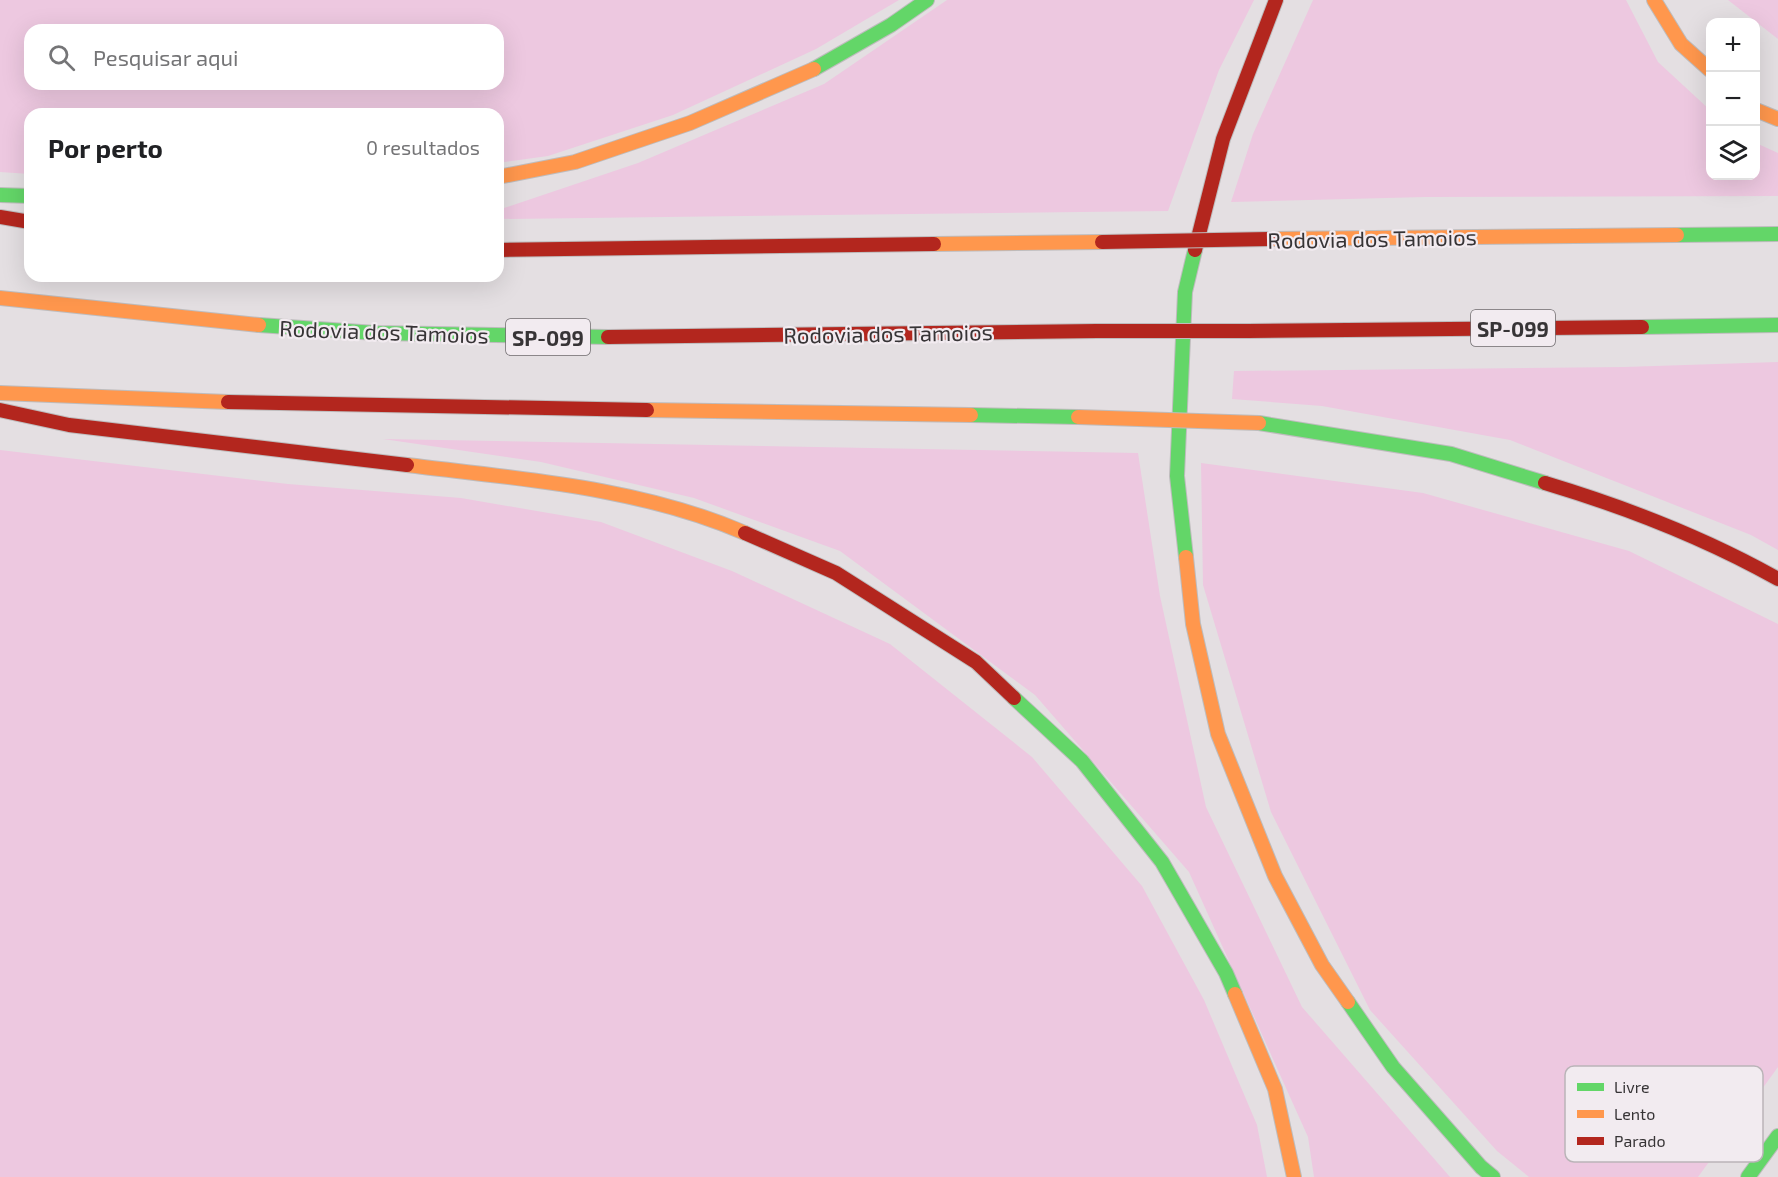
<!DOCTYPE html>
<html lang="pt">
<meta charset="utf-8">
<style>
:root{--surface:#fff;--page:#f6f6f6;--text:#202124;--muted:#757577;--line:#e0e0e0}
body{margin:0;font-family:"Exo 2",sans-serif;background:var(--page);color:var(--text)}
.controls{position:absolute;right:18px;top:18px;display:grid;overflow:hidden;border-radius:12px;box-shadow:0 6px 24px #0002}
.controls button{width:54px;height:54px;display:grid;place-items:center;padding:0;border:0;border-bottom:2px solid var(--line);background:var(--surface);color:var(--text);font:30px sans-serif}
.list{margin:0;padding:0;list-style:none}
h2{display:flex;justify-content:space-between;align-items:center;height:78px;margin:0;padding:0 24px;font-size:26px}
h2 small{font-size:20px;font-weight:400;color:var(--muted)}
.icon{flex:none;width:33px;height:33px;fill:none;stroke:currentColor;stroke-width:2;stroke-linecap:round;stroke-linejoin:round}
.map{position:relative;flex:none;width:1778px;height:1177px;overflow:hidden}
.search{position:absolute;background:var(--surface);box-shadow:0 6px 24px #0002;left:24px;top:24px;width:480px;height:66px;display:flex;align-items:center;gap:15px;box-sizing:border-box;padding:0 21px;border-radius:18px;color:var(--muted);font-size:22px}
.panel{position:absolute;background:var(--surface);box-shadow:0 6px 24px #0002;left:24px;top:108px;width:480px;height:174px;border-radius:18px}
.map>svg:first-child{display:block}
.green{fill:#edc8e0;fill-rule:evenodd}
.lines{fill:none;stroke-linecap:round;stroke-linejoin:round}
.fast-casing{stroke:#bebcbd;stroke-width:16}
.slow-casing{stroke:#bebcbd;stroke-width:16}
.jam-casing{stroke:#bebcbd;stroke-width:16}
.fast{stroke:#63d668;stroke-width:14}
.slow{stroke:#ff974d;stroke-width:14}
.jam{stroke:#b3261e;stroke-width:14}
.slow-bridge-casing{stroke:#bebcbd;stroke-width:16;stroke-linecap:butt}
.jam-bridge-casing{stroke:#bebcbd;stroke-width:16;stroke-linecap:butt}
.slow-bridge{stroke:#ff974d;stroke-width:14}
.jam-bridge{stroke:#b3261e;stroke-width:14}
.labels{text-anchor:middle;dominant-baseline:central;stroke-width:4.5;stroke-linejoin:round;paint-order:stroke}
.shield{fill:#f2ebf0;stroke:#6f6b6e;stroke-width:1.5}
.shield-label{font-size:21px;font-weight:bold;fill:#373436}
.street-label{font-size:22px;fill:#373436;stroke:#f2ebf0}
.key{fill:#f2ebf0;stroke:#bab4b8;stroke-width:1.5}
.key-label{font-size:16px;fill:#373436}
</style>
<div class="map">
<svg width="1778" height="1177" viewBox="0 0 1778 1177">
<rect width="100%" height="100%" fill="#e4dfe2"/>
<path class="green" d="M0,0H899L816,49L673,115L548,156L498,163V114H30V174L0,172ZM30,30H498V84H30Z
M947,0H1254L1219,70L1168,211L498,219V210L638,163L824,84Z
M1313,0H1626L1658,62L1710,110V176H1756V143L1778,153V196L1425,197L1231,202L1253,134Z
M1728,0H1778V39Z
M1778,362V550L1751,535L1510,440L1322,406L1232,399L1234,371L1624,367Z
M383,439L1138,453L1160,596L1206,807L1302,1007L1450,1177H1314L1308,1137L1189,872L1035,695L840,551L694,498L541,462Z
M0,450L288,484L461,498L601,522L732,571L890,644L1032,757L1142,886L1204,1000L1257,1125L1267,1177H0Z
M1201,463L1423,493L1629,551L1778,624V1067L1698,1177H1529L1497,1151L1370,1010L1271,812L1203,585Z"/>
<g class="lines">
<g class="fast-casing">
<path id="fast" d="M814,69L891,25L927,0
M0,195L30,196
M1677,235L1778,234
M259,325L376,333L608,337
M1642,327L1778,325
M971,415L1078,417
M1259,423L1451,454L1545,483
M1186,557L1177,476L1185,292L1195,250
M1014,698L1082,761L1162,862L1226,973L1235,994
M1348,1002L1393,1067L1481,1167L1493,1177
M1748,1177L1778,1136"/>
</g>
<g class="slow-casing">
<path id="slow" d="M1654,0L1681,44L1710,70
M1756,110L1778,119
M498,177L575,162L690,123L814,69
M1270,239L1677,235
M934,244L1102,242
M0,298L259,325
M0,393L228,402
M647,410L971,415
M407,465C521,479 639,487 745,533
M1186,557L1193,624L1218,734L1275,876L1322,965L1348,1002
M1235,994L1275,1089L1294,1177"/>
</g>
<g class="jam-casing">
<path id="jam" d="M0,217L30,222
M498,250L934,244
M1195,250L1223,139L1276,0
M1248,331L1642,327
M608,337L1097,331
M228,402L647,410
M0,410L69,425L407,465
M1545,483C1625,507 1705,538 1778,579
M745,533L836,573L976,662L1014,698"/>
</g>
<use href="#fast" class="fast"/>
<use href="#slow" class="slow"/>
<use href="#jam" class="jam"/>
<g class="slow-bridge-casing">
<path id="slow-bridge" d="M1078,417L1259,423"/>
</g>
<g class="jam-bridge-casing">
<path id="jam-bridge" d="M1102,242L1270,239
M1097,331H1248"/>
</g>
<use href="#slow-bridge" class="slow-bridge"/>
<use href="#jam-bridge" class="jam-bridge"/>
</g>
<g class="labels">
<g class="shield">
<rect x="1471" y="310" width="84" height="36" rx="4.5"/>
<rect x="506" y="319" width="84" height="36" rx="4.5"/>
</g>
<g class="shield-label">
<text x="1513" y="328">SP-099</text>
<text x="548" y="337">SP-099</text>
</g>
<g class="street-label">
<text transform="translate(1372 238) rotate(-1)">Rodovia dos Tamoios</text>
<text transform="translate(384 331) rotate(2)">Rodovia dos Tamoios</text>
<text transform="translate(888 333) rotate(-1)">Rodovia dos Tamoios</text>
</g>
</g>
<rect x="1565" y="1066" width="198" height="96" rx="9" class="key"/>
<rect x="1577" y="1083" width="27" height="8" fill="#63d668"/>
<rect x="1577" y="1110" width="27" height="8" fill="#ff974d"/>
<rect x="1577" y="1137" width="27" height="8" fill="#b3261e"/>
<g class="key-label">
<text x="1614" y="1093">Livre</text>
<text x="1614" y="1120">Lento</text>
<text x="1614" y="1147">Parado</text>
</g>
</svg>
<div class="controls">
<button>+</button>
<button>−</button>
<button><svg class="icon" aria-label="layers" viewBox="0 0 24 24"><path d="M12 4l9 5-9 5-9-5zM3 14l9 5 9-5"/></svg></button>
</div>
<div class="search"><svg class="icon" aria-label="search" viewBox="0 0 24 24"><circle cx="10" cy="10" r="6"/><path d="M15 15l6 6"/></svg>Pesquisar aqui</div>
<section class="panel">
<h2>Por perto<small>0 resultados</small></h2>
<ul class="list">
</ul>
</section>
</div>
